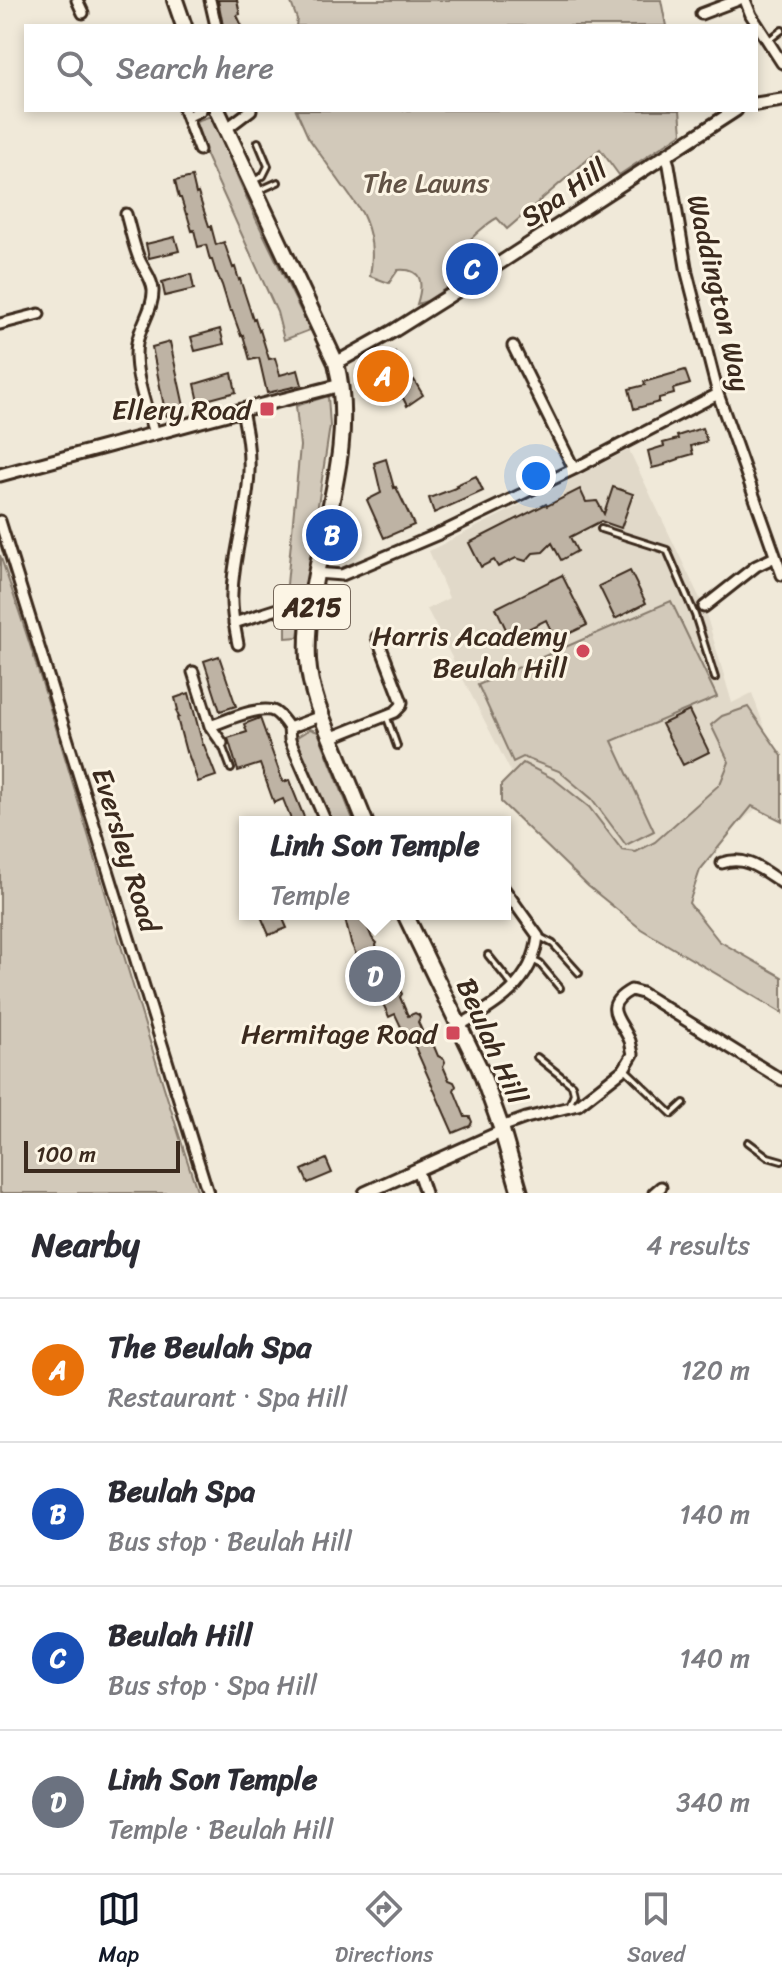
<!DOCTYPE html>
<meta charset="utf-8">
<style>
:root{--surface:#fff;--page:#f2f2f3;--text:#2b2b33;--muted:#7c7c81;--line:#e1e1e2;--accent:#111827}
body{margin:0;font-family:Sriracha,sans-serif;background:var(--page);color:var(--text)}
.scale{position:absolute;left:24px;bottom:20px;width:156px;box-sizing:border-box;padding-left:8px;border:4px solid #3b2a1e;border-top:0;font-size:22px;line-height:28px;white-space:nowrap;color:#3b2a1e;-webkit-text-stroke:6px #fcf5e5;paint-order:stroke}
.you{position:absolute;left:536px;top:476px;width:28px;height:28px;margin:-20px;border:6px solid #fff;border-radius:50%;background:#1a73e8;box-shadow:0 0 0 12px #1a73e833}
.badge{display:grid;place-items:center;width:52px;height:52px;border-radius:50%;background:var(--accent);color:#fff;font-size:26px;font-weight:700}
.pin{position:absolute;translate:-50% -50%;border:4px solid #fff;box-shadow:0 2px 8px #0006}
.popup{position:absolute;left:239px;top:816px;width:272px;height:104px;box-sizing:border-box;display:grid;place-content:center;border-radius:0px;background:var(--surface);filter:drop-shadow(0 2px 6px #0005);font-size:26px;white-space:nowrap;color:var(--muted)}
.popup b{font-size:30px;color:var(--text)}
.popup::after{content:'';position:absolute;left:50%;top:100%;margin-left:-16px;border:16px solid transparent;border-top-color:var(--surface)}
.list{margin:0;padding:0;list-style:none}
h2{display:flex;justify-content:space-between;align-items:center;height:104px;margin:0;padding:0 32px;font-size:34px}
h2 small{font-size:26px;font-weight:400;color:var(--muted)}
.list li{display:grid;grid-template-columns:52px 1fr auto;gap:24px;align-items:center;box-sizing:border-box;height:144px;padding:0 32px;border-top:2px solid var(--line)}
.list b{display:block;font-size:30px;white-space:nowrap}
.list p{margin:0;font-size:26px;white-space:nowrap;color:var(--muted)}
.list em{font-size:26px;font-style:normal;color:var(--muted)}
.icon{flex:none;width:44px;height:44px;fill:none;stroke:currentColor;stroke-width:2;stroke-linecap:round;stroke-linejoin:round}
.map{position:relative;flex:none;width:782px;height:1193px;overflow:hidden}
.search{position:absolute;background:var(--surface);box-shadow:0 4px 12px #0003;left:24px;right:24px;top:24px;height:88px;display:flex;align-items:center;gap:20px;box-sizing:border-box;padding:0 28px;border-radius:0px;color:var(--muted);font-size:30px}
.sheet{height:680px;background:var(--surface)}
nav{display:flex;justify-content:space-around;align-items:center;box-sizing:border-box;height:112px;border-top:2px solid var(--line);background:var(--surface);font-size:22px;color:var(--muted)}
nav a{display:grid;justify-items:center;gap:4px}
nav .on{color:var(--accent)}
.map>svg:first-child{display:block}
.built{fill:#e1d9c9}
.green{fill:#d2c9ba;stroke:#867a6c;stroke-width:2}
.building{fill:#beb3a4;stroke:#3b2a1e;stroke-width:2}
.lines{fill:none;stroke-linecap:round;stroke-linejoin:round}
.service-casing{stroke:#3b2a1e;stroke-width:10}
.minor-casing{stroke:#3b2a1e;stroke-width:15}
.tertiary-casing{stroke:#3b2a1e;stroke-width:17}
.primary-casing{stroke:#3b2a1e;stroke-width:20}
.service{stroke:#fcf5e5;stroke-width:4}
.minor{stroke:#fcf5e5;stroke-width:9}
.tertiary{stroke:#fcf5e5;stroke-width:11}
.primary{stroke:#fcf5e5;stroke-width:14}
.poi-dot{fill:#d1495b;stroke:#fcf5e5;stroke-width:3}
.labels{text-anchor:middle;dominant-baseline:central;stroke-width:6;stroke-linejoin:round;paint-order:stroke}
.shield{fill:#fcf5e5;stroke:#75675a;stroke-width:2}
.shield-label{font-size:26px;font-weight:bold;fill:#3b2a1e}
.park-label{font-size:28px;fill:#615245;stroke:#fcf5e5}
.street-label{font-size:28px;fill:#3b2a1e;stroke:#fcf5e5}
.poi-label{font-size:28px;fill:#3b2a1e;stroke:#fcf5e5;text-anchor:end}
</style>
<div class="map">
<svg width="782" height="1193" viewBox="0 0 782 1193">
<rect width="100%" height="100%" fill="#f0e9d9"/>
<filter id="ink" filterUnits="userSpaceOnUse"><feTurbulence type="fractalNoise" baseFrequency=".0125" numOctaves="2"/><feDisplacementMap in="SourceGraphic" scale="16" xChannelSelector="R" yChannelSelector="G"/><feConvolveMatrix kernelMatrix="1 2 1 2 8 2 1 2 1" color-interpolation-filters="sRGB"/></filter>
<g filter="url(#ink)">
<path class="built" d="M629,450L704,607L732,703L752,693L782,776V785L635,918L530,809L427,609L449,598L429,551Z"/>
<path class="green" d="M290,0H661L666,26H296L297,19Z
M296,110H680L682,133L619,175L600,149L507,229L497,218C489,222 483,228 476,234C462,246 457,258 469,273L427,301L417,304C423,285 424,268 398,270L389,283L370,276C374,253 372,234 362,213L308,137Z
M211,116L256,219L310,330L284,340L277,312L207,158L193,122Z
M328,396L330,426L298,637L286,638V595L300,446L296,406Z
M0,555C73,766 127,982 198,1193H0Z
M671,601L717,697L612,741L654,831L626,845L592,799L559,771L523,757L513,762L478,685Z
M748,707L782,756V821L752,806L700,870L689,903L719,941L782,977V1013L641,929L588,886L501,802V785L523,763L554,779L589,807L622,850L636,852L655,842L720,784L729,762L711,725L722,716Z
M310,729L318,732L354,822H332L297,743V737Z"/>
<path class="building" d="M218,0H237L240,14L237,15L242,26H223Z
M192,177L196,194L198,193L209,226H211L216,245L224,242L233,268L235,267L239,280L240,279L253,319L255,318L259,331L260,330L269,359L275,358L280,375L298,370L302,385L267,393L259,358L250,360L243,335L241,336L232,311H230L222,285L217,273H216L212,260H210L206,245L198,247L194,230L192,231L187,214H186L181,198H179L175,181Z
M175,237L179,251L149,258L146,244Z
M191,274L194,289L165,296L162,282Z
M220,329L224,344L195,351L191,337Z
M170,342L185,411L166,416L152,347Z
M395,352L402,365L391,372L389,385L403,387L414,380L423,395L407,406L403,398L388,395V389L381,388V383L375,382L378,363Z
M685,370L690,384L673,389L674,394L659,398V402L634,409L629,389L645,385L644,382Z
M232,373L236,392L199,402L195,384Z
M702,428L707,441L691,446L693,454L679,458V459L665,464V465L652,468L648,451L664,446L663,443L678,439L677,436Z
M386,459L394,488L396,487L414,525L384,538L367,500L381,493L374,463Z
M476,476L483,491L434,513L429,498L458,487L456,485Z
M613,487L633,494L621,528L601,521L570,537L577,551L561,560L552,543L543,552L533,553L526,561L516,558L498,567L494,560L481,567L469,543L546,504L547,506L580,489L586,502L597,501L604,514Z
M630,571L646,603L615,619L599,586Z
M562,575L587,625L556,640L546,620L510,638L496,608Z
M219,656L236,706L220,711L204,661Z
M189,693L203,745H204L216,776L198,782L187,751L186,752L177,718L179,717L176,711L178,710L175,698Z
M689,711L709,752L683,765L662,724Z
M260,718L283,782L289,780L306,822H292L283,799L274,803L260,764L238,771L228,738L247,732L244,724Z
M260,914H281L287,928L269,935Z
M357,914H361L366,923L370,924L368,928L372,938L377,943L376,945L387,974L393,975L390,980L393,987L400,990L402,994L400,997L408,1016L415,1013L419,1015L420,1018L418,1022L425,1037L430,1035L433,1036L435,1040L433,1044L438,1056L444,1059L445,1062L443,1066L449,1080L454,1082L456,1086L454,1090L458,1100L465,1117H470L472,1122L470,1126L453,1133L412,1040L408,1042L395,1014L389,1017L376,988L366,992L357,970L362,968L351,943L345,919Z
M326,1159L332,1173L308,1183L302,1170Z"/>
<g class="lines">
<g class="service-casing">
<path id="service" d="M769,40L782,30
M253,181L263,176L268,166L258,142
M258,191L278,182
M601,529L667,550L695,615L715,678
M387,718L397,746
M222,745L231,769
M540,937L553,944L579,973
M488,955L513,986
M532,960L540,964L560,988
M537,1057L572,1085L574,1093L569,1106
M626,1070L672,1114L684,1103
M748,1142L768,1157L782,1161"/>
</g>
<g class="minor-casing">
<path id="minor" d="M77,0L83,13
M210,0L216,26
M745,0L751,15L782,63
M701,14L738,0
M184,110L199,150
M187,117L201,110
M226,129L251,110
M666,156L669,165L687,273L718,394L782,575
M126,214C130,228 133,243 138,256C142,268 152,277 153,290C154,308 140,325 137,343C132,370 147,408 154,434
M0,324L39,314
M513,346L574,469
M0,521L208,1193
M316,573L342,575L441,533L574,469L718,394
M704,607L756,566L775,557
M234,623L281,608
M238,644C235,628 231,611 232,594C233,553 248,513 249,471C250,450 246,430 242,410
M193,672L210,726L222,743
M210,726C225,721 262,704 275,712C281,716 285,722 289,728L321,716
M289,728L290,740L326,822
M330,738L395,712L401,706L402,702L377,637
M722,863C746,855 762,870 782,883
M458,1026C497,1005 533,983 538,936L505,890
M501,1127L526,1118L578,1105L624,1069L633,1054C632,1050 631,1045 630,1041C621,1019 600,1007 631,990L642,993L782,1080
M417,1169L425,1193
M654,1193L661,1187"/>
</g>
<g class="tertiary-casing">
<path id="tertiary" d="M756,104L782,100
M336,363L395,330L446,298L736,110
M0,475L242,410L341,385
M365,1193L503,1131"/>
</g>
<g class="primary-casing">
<path id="primary" d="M175,0L184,26
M217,110L336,363C361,461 303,562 308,660C310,692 323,720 335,748C345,773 355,797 365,822
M405,914L480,1069L501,1127L520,1193"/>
</g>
<use href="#service" class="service"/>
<use href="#minor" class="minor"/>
<use href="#tertiary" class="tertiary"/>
<use href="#primary" class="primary"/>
</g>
</g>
<g class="poi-dot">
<rect x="259" y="401" width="16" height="16" rx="4"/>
<circle cx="583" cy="651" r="8"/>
<rect x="445" y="1025" width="16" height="16" rx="4"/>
</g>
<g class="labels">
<rect class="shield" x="274" y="585" width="76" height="44" rx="6"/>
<g class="shield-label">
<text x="312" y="607">A215</text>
</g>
<g class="park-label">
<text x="426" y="182">The Lawns</text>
</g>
<g class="street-label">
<text transform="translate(564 193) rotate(-34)">Spa Hill</text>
<text transform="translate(719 293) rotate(77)">Waddington Way</text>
<text transform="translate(126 850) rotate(73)">Eversley Road</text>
<text transform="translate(492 1041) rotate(66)">Beulah Hill</text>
</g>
<g class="poi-label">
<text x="251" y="409">Ellery Road</text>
<text x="567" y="635">Harris Academy<tspan x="567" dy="32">Beulah Hill</tspan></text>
<text x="437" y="1033">Hermitage Road</text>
</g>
</g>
</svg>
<div class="scale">100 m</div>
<div class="you"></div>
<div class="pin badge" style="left:383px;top:376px;background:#e8710a">A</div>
<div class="pin badge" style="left:332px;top:535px;background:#1a4fb4">B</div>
<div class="pin badge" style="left:472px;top:269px;background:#1a4fb4">C</div>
<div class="pin badge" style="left:375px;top:976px;background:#6b7280">D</div>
<div class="popup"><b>Linh Son Temple</b>Temple</div>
<div class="search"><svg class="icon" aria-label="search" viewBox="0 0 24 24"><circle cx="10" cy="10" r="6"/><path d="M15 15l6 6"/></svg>Search here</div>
</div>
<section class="sheet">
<h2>Nearby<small>4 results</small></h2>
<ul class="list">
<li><span class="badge" style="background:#e8710a">A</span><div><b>The Beulah Spa</b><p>Restaurant · Spa Hill</p></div><em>120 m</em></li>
<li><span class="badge" style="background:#1a4fb4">B</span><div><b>Beulah Spa</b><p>Bus stop · Beulah Hill</p></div><em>140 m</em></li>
<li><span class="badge" style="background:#1a4fb4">C</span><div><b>Beulah Hill</b><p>Bus stop · Spa Hill</p></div><em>140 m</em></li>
<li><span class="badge" style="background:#6b7280">D</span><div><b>Linh Son Temple</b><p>Temple · Beulah Hill</p></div><em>340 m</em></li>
</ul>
</section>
<nav>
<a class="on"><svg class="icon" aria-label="map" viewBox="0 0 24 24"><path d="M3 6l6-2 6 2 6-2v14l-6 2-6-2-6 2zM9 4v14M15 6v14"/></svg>Map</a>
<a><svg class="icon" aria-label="directions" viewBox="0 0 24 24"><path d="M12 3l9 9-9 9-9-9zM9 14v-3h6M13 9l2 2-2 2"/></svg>Directions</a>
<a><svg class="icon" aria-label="saved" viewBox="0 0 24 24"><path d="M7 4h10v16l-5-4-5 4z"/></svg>Saved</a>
</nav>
